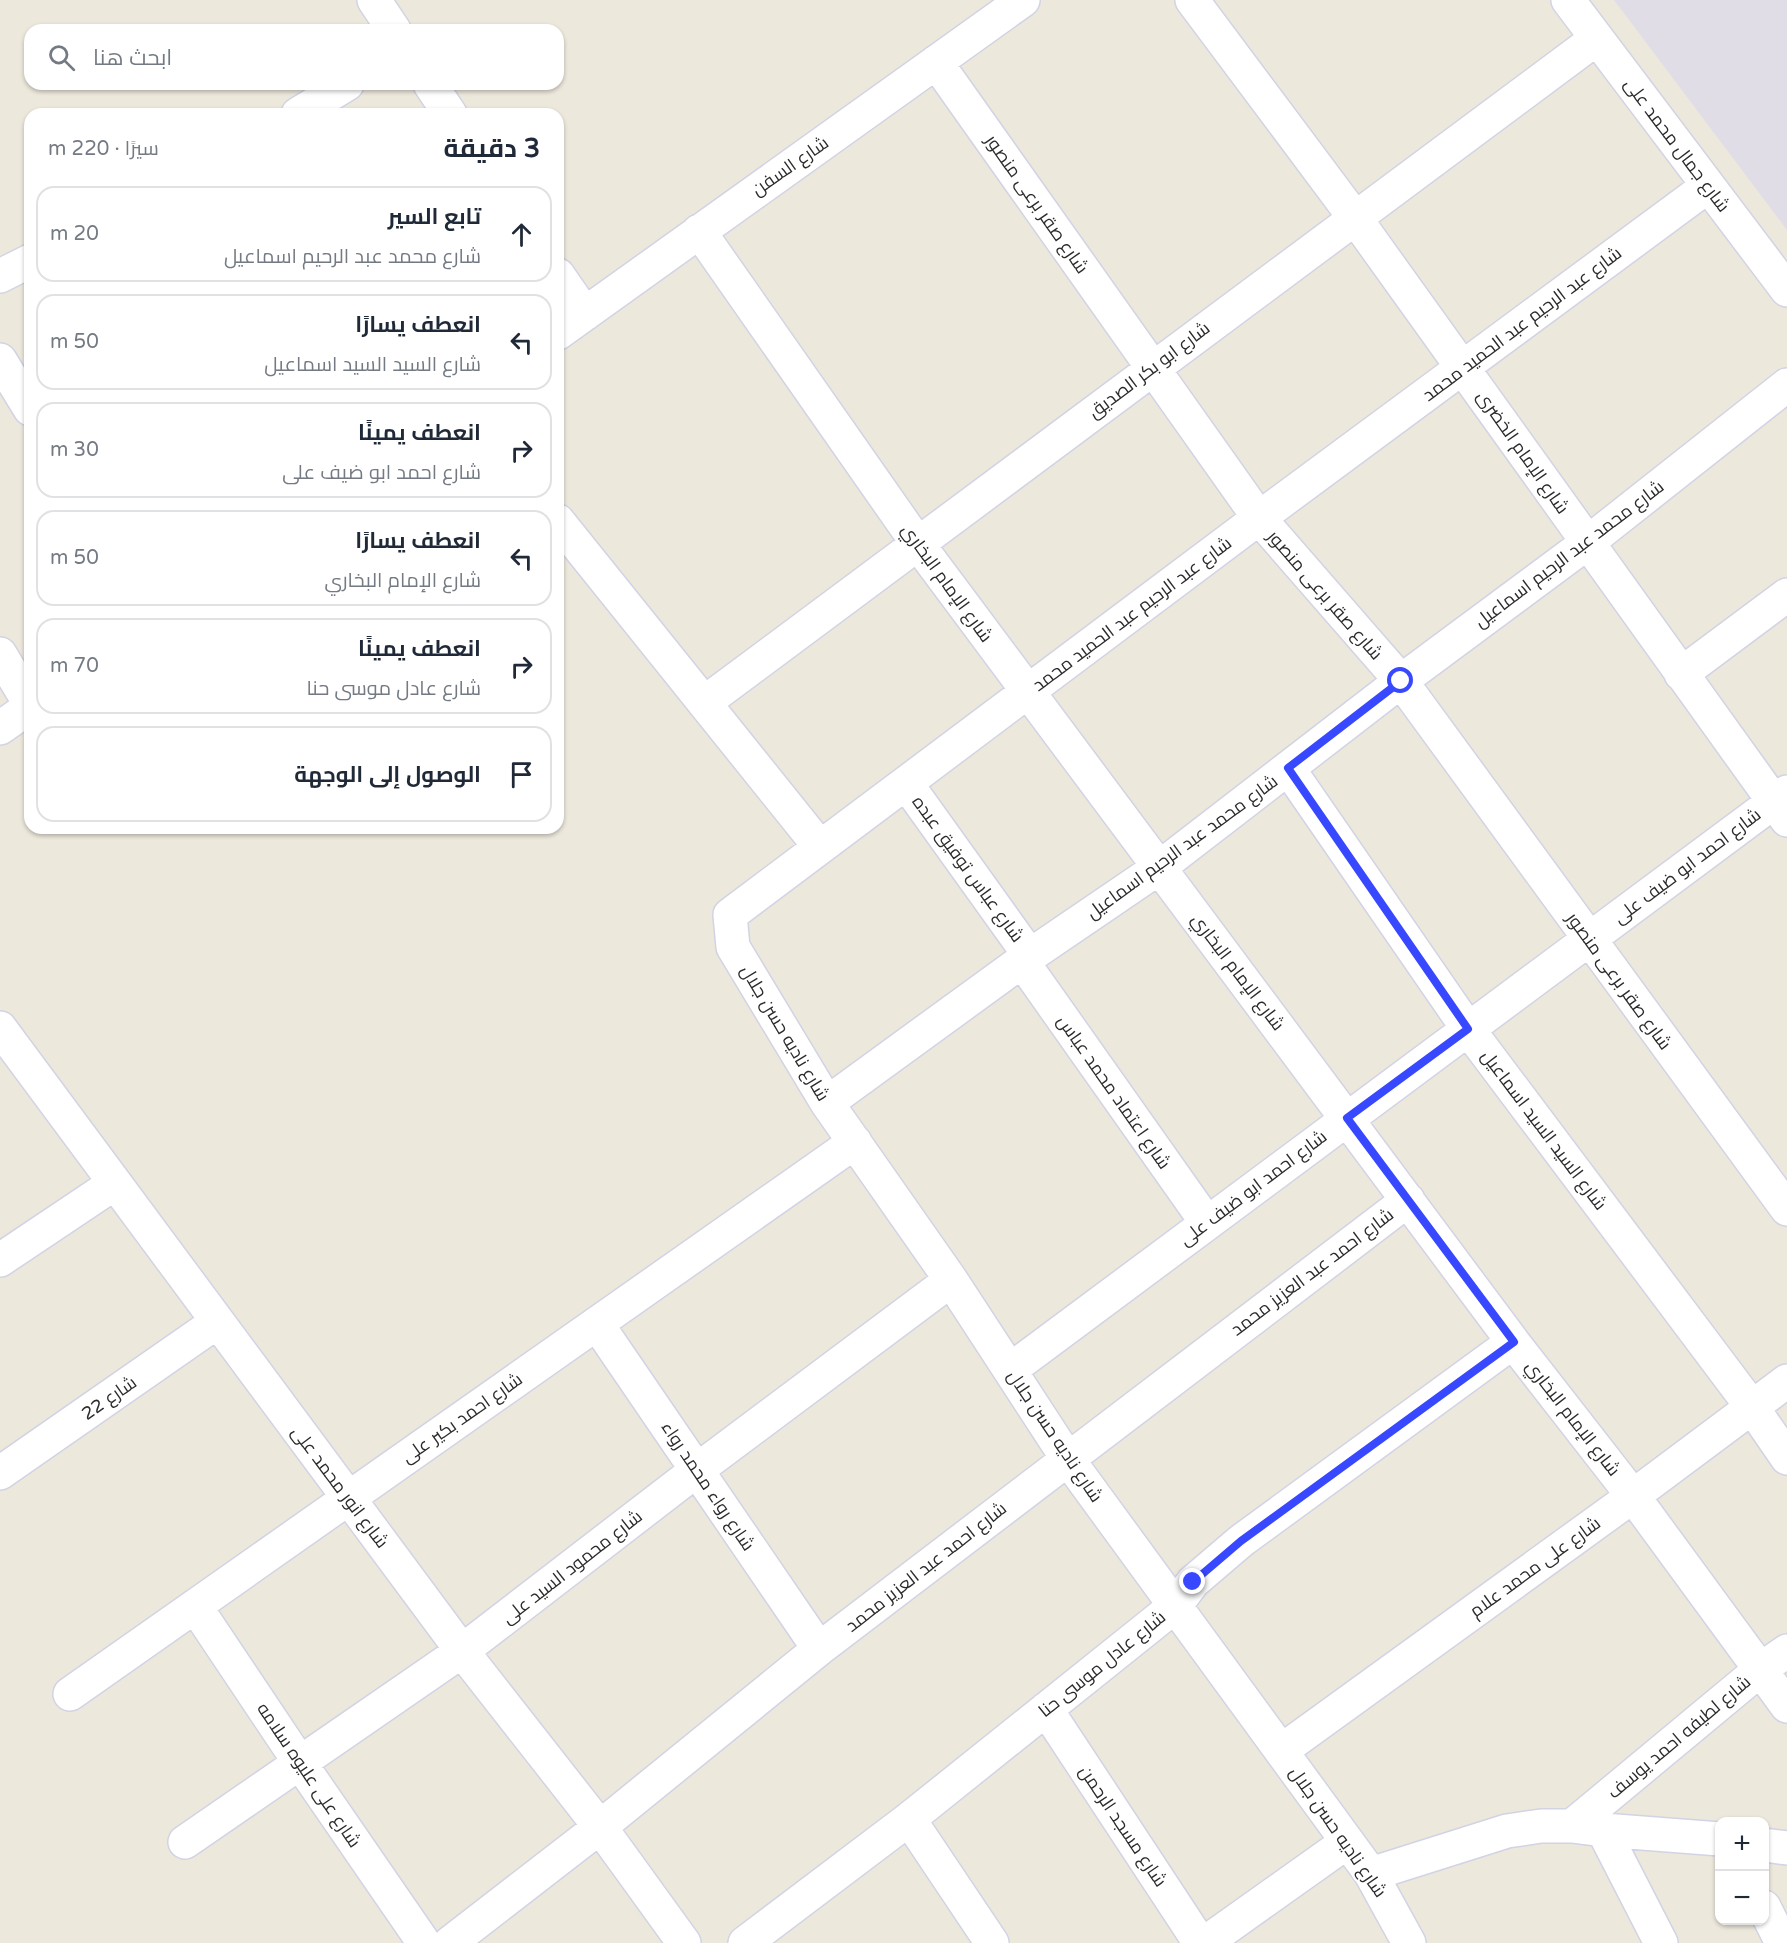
<!DOCTYPE html>
<html lang="ar">
<meta charset="utf-8">
<style>
:root{--surface:#fff;--page:#f6f6f7;--text:#1f2937;--muted:#747a83;--line:#e0e1e3}
body{margin:0;font-family:"Varela Round",Cairo,sans-serif;background:var(--page);color:var(--text);direction:rtl}
.controls{position:absolute;right:18px;bottom:18px;display:grid;overflow:hidden;border-radius:12px;box-shadow:0 2px 4px #0004}
.controls button{width:54px;height:54px;display:grid;place-items:center;padding:0;border:0;border-bottom:2px solid var(--line);background:var(--surface);color:var(--text);font:30px sans-serif}
.stop{position:absolute;width:18px;height:18px;margin:-14px;border:4px solid #3848ff;border-radius:50%;background:#fff}
.stop.end{background:#3848ff;border-color:#fff;box-shadow:0 2px 6px #0008}
.list{margin:0;padding:0;list-style:none}
h2{display:flex;justify-content:space-between;align-items:center;height:78px;margin:0;padding:0 24px;font-size:26px}
h2 small{font-size:20px;font-weight:400;color:var(--muted)}
.list li{display:grid;grid-template-columns:39px 1fr auto;gap:18px;align-items:center;box-sizing:border-box;height:96px;margin:0 12px 12px;padding:0 12px;border:2px solid var(--line);border-radius:18px}
.list b{display:block;font-size:22px;white-space:nowrap}
.list p{margin:0;font-size:20px;white-space:nowrap;color:var(--muted)}
.list em{font-size:20px;font-style:normal;color:var(--muted)}
.icon{flex:none;width:33px;height:33px;fill:none;stroke:currentColor;stroke-width:2;stroke-linecap:round;stroke-linejoin:round}
.map{position:relative;flex:none;width:1787px;height:1943px;overflow:hidden;direction:ltr}
.search{position:absolute;background:var(--surface);box-shadow:0 2px 4px #0004;left:24px;top:24px;width:540px;height:66px;display:flex;align-items:center;gap:15px;box-sizing:border-box;padding:0 21px;border-radius:18px;color:var(--muted);font-size:22px}
.panel{position:absolute;background:var(--surface);box-shadow:0 2px 4px #0004;left:24px;top:108px;width:540px;height:726px;border-radius:18px;direction:rtl}
.map>svg:first-child{display:block}
.industrial{fill:#e0dde6}
.lines{fill:none;stroke-linecap:round;stroke-linejoin:round}
.street-casing{stroke:#d2d3e4;stroke-width:36}
.street{stroke:#fff;stroke-width:33}
.route{stroke:#3848ff;stroke-width:8}
.labels{text-anchor:middle;dominant-baseline:central;stroke-width:4.5;stroke-linejoin:round;paint-order:stroke}
.street-label{font-size:18px;fill:#2b2b2b;stroke:#fff}
</style>
<div class="map">
<svg width="1787" height="1943" viewBox="0 0 1787 1943">
<rect width="100%" height="100%" fill="#ede8dc"/>
<path class="industrial" d="M1614,0H1787V230Z"/>
<g class="lines">
<g class="street-casing">
<path id="street" d="M374,0L394,30
M1192,0L1355,218L1787,820
M1568,0L1787,290
M936,62L1259,518L1401,681L1787,1209
M430,84L450,114
M298,114L347,84
M699,231L918,544L1513,1342L1633,1496L1787,1706
M558,275L585,314
M0,276L30,261
M558,333L1023,0
M0,360L30,409
M558,521L820,847
M0,654L30,704
M1681,674L1787,595
M704,703L1596,39
M0,728L30,707
M1288,768L1468,1029L1752,1407L1787,1458
M906,783L1030,956
M1022,961L1207,1223
M0,1028L462,1651L600,1827L684,1943
M827,1103L1022,961L1160,867L1401,681L1587,543L1787,385
M0,1260L115,1183
M597,1324L819,1649
M1010,1370L1787,792
M0,1473L217,1322
M195,1606L300,1763L424,1943
M70,1694L855,1142
M1046,1709L1200,1943
M1281,1751L1633,1496L1787,1381
M909,1819L992,1943
M1572,1826L1761,1669L1787,1651
M1603,1830L1661,1943
M185,1842L462,1651L697,1470L951,1280
M1764,1845L1787,1848
M1371,1874L1507,1831L1541,1826H1572L1603,1830L1720,1839
M1764,1907L1782,1943
M450,1943L600,1827L819,1649L1408,1200
M745,1943L909,1819L1175,1606L1193,1582L1241,1541L1513,1342
M1205,1943L1347,1842
M1409,1943L1371,1874L1067,1458L951,1280L827,1103L733,947L730,915L1259,518L1708,186"/>
</g>
<use href="#street" class="street"/>
</g>
<g class="lines">
<path class="route" d="M1193,1582L1241,1541L1514,1342L1347,1118L1468,1029L1288,768L1401,681"/>
</g>
<g class="labels">
<g class="street-label">
<text transform="translate(1677 145) rotate(53)">شارع جمال محمد على</text>
<text transform="translate(790 166) rotate(-35)">شارع السفن</text>
<text transform="translate(1037 204) rotate(55)">شارع صقر برعى منصور</text>
<text transform="translate(1522 324) rotate(-37)">شارع عبد الرحيم عبد الحميد محمد</text>
<text transform="translate(1149 370) rotate(-37)">شارع ابو بكر الصديق</text>
<text transform="translate(1523 452) rotate(55)">شارع الإمام الخضرى</text>
<text transform="translate(1569 554) rotate(-37)">شارع محمد عبد الرحيم اسماعيل</text>
<text transform="translate(947 583) rotate(54)">شارع الإمام البخاري</text>
<text transform="translate(1325 595) rotate(49)">شارع صقر برعى منصور</text>
<text transform="translate(1132 614) rotate(-37)">شارع عبد الرحيم عبد الحميد محمد</text>
<text transform="translate(1182 847) rotate(-36)">شارع محمد عبد الرحيم اسماعيل</text>
<text transform="translate(1687 866) rotate(-37)">شارع احمد ابو ضيف على</text>
<text transform="translate(968 869) rotate(54)">شارع عباس توفيق عبده</text>
<text transform="translate(1238 972) rotate(53)">شارع الإمام البخاري</text>
<text transform="translate(1619 981) rotate(54)">شارع صقر برعى منصور</text>
<text transform="translate(785 1033) rotate(59)">شارع ناديه حسن جلال</text>
<text transform="translate(1114 1092) rotate(55)">شارع اعتماد محمد عباس</text>
<text transform="translate(1544 1130) rotate(53)">شارع السيد السيد اسماعيل</text>
<text transform="translate(1253 1188) rotate(-37)">شارع احمد ابو ضيف على</text>
<text transform="translate(1312 1272) rotate(-37)">شارع احمد عبد العزيز محمد</text>
<text transform="translate(109 1398) rotate(-35)">شارع 22</text>
<text transform="translate(462 1418) rotate(-35)">شارع احمد بكير على</text>
<text transform="translate(1573 1418) rotate(52)">شارع الإمام البخاري</text>
<text transform="translate(1055 1436) rotate(56)">شارع ناديه حسن جلال</text>
<text transform="translate(708 1486) rotate(56)">شارع رواء محمد رواء</text>
<text transform="translate(340 1487) rotate(53)">شارع انور محمد على</text>
<text transform="translate(572 1567) rotate(-38)">شارع محمود السيد على</text>
<text transform="translate(926 1567) rotate(-38)">شارع احمد عبد العزيز محمد</text>
<text transform="translate(1535 1567) rotate(-36)">شارع على محمد علام</text>
<text transform="translate(1102 1664) rotate(-39)">شارع عادل موسى حنا</text>
<text transform="translate(1679 1737) rotate(-40)">شارع لطيفه احمد يوسف</text>
<text transform="translate(309 1775) rotate(56)">شارع على عليوه سلامه</text>
<text transform="translate(1123 1826) rotate(56)">شارع مسجد الرحمن</text>
<text transform="translate(1338 1832) rotate(55)">شارع ناديه حسن جلال</text>
</g>
</g>
</svg>
<div class="controls">
<button>+</button>
<button>−</button>
</div>
<div class="stop" style="left:1401px;top:681px"></div>
<div class="stop end" style="left:1193px;top:1582px"></div>
<div class="search"><svg class="icon" aria-label="search" viewBox="0 0 24 24"><circle cx="10" cy="10" r="6"/><path d="M15 15l6 6"/></svg>ابحث هنا</div>
<section class="panel">
<h2>3 دقيقة<small>سيرًا · 220 m</small></h2>
<ul class="list">
<li><svg class="icon" aria-label="ahead" viewBox="0 0 24 24"><path d="M12 20V5M6 11l6-6 6 6"/></svg><div><b>تابع السير</b><p>شارع محمد عبد الرحيم اسماعيل</p></div><em>20 m</em></li>
<li><svg class="icon" aria-label="left" viewBox="0 0 24 24"><path d="M17 20v-9H6M10 6l-5 5 5 5"/></svg><div><b>انعطف يسارًا</b><p>شارع السيد السيد اسماعيل</p></div><em>50 m</em></li>
<li><svg class="icon" aria-label="right" viewBox="0 0 24 24"><path d="M7 20v-9h11M14 6l5 5-5 5"/></svg><div><b>انعطف يمينًا</b><p>شارع احمد ابو ضيف على</p></div><em>30 m</em></li>
<li><svg class="icon" aria-label="left" viewBox="0 0 24 24"><path d="M17 20v-9H6M10 6l-5 5 5 5"/></svg><div><b>انعطف يسارًا</b><p>شارع الإمام البخاري</p></div><em>50 m</em></li>
<li><svg class="icon" aria-label="right" viewBox="0 0 24 24"><path d="M7 20v-9h11M14 6l5 5-5 5"/></svg><div><b>انعطف يمينًا</b><p>شارع عادل موسى حنا</p></div><em>70 m</em></li>
<li><svg class="icon" aria-label="arrive" viewBox="0 0 24 24"><path d="M6 21V4h12l-3 4 3 4H6"/></svg><div><b>الوصول إلى الوجهة</b></div></li>
</ul>
</section>
</div>
